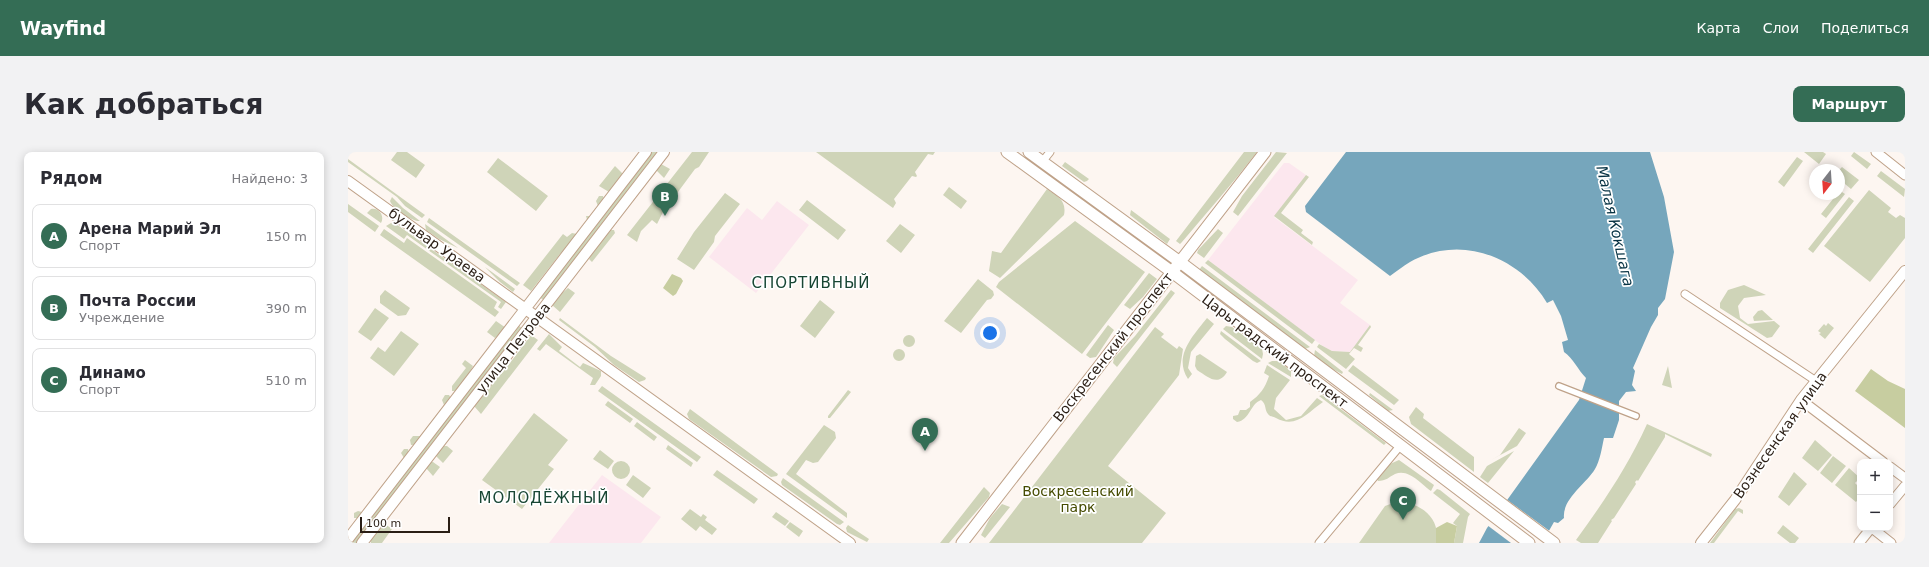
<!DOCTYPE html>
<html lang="ru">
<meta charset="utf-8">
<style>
:root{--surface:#fff;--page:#f2f2f3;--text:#2b2b33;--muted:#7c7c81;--line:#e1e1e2;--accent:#346d55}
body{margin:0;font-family:"DejaVu Sans",sans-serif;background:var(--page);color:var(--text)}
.controls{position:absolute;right:12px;bottom:12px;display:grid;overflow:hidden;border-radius:8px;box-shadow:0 2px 10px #0003}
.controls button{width:36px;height:36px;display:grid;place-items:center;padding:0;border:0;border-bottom:1px solid var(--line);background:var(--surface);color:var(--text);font:20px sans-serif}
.compass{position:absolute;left:1461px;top:12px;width:36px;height:36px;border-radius:50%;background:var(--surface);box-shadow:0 2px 10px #0003;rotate:197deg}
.scale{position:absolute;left:12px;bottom:10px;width:90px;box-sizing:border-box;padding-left:4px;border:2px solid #2a1e15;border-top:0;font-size:11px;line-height:14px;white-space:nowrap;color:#2a1e15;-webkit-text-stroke:3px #fff;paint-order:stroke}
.you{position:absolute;left:642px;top:181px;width:14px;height:14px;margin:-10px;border:3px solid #fff;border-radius:50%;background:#1a73e8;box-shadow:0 0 0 6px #1a73e833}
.badge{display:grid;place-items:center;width:26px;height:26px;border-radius:50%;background:var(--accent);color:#fff;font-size:13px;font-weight:700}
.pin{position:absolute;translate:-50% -33px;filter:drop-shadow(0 1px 2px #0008)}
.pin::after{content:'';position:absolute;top:21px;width:14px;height:12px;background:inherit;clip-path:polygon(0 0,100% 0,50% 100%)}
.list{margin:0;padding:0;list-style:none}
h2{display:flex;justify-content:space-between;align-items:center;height:52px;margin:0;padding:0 16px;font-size:17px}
h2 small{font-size:13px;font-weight:400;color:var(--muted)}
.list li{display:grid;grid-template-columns:26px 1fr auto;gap:12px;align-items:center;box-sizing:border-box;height:64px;margin:0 8px 8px;padding:0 8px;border:1px solid var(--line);border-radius:8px}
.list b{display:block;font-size:15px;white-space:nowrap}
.list p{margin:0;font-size:13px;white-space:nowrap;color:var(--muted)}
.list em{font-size:13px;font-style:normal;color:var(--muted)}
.map{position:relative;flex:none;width:1557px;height:391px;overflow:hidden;border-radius:8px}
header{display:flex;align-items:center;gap:24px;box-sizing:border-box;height:56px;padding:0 20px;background:var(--accent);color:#fff}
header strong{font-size:19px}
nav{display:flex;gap:22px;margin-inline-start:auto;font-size:14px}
.intro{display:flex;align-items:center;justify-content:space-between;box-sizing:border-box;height:96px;padding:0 24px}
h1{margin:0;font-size:28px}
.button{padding:10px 18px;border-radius:8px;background:var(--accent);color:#fff;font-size:14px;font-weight:700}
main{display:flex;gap:24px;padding:0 24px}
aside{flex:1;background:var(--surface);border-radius:8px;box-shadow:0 2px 10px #0003}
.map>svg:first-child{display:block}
.education{fill:#fce7ee}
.green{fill:#cfd4b8}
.forest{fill:#c7cda0}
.water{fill:#76a6bc}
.pier{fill:#fdf6f1}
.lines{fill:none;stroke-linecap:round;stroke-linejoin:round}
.pedestrian-casing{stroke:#bfa289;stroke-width:8}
.minor-casing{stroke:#bfa289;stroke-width:9}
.tertiary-casing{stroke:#bfa289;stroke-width:11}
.secondary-casing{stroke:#bfa289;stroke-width:12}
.primary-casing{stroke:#bfa289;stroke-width:13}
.pedestrian{stroke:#fff;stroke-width:5.5}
.minor{stroke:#fff;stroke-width:7}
.tertiary{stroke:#fff;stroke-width:9}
.secondary{stroke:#fff;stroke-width:10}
.primary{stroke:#fff;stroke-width:11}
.labels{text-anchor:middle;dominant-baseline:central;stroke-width:3.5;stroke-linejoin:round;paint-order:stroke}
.street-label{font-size:14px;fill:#2a1e15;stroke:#fff}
.park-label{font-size:14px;fill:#454b00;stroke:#fff}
.water-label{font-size:15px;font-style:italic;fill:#063243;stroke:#fff}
.neighbourhood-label{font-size:15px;letter-spacing:1px;fill:#184634;stroke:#fff}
</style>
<header>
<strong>Wayfind</strong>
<nav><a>Карта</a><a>Слои</a><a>Поделиться</a></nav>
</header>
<div class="intro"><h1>Как добраться</h1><a class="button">Маршрут</a></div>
<main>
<aside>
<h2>Рядом<small>Найдено: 3</small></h2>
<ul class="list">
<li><span class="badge">A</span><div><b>Арена Марий Эл</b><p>Спорт</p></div><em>150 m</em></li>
<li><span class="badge">B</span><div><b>Почта России</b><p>Учреждение</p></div><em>390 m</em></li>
<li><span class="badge">C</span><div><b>Динамо</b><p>Спорт</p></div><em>510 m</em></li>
</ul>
</aside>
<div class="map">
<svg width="1557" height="391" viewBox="0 0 1557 391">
<rect width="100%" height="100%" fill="#fdf6f1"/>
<path class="education" d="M936,11H941L958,23L926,65L1010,128L992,151L1022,173L1002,200L984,199L976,195L860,108Z
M429,49L461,73L408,141L361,105L399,56L414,68Z
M254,323L313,365L293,391H201Z"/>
<path class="green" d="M49,0H59L77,13L68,26L43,8Z
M303,0H312L197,149L191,145Z
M344,0H361L351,15L347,17L327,44L328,45L317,59L316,58L309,72L304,68L293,79L289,90L279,83Z
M468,0H587L585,3L580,2L567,20L569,24L568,25L564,24L546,47L548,51L545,56Z
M896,0H909C885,31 859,60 834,90L832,92L828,89Z
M928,0L939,1L890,64L885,60L894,44Z
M1456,0H1475L1478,2L1471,12Z
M1506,0L1523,12L1519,17L1503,4Z
M1449,5L1455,9L1436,35L1430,30Z
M150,6L200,44L188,59L139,20Z
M0,7L77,63L74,66L57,54L49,45L0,10Z
M717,10L741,27L739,29L736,30L714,14Z
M313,12L322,17L316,26L308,18Z
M267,14L275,22L261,40L251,34Z
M1494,15L1511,28L1503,37L1491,27V18Z
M1533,19L1557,37L1556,45L1529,24Z
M958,23L961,25L933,61L955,78L953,81L965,90L964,93L926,64Z
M601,35L619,49L613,57L595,43Z
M699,37C709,44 719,48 716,63L652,126L641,119L644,99L653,101Z
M1491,38L1497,42L1478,66L1473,62L1489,42H1491Z
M1521,38L1543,56L1540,60L1548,66L1552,63L1557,66V86L1522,130L1476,94Z
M377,41L392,52L367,84L366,90L346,118L329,107L346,80Z
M251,44H255L256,47L230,83L212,102L183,139L175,133L215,82L219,85L224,81L229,82L239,68L238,64H242L250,54L248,49Z
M44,45L55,56L72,69C64,70 44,56 42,49Z
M1501,45L1506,49L1465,101L1460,97Z
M459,48L498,78L490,88L451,58Z
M0,52L31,74L27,80L0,60Z
M23,57C31,55 37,64 33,71L19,61Z
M783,58L822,87L819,92L782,63Z
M81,66L172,131L169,134L79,70Z
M727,69L797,120L734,202L648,135L651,130Z
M43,71L48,72L158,150L153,157L150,155L153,150L59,83L56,87L38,74Z
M77,72L110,96L91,87L78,78Z
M552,72L567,83L553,101L538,89Z
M36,77L56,91L59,86L149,150L146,156L151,160L147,165L32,83Z
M870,77L875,81L856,106L849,101L850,98Z
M261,78H266L267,81L244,110L241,107L250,91Z
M860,108L967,188L964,192L857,111Z
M854,114L962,195L957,197L851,118Z
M137,115L167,137L165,140L152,130Z
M801,121L809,127L795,145L782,157L776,153Z
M630,127L645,139L646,143L643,147L639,148L613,181L596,169Z
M1396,133L1418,143L1396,146L1390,154L1392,166L1400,172L1426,169L1432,174L1424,185L1419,186L1372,156V151L1380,138Z
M220,136L227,141L212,160L204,153L206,148Z
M37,138L62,156L58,163L50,164L32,151V144Z
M823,138L827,141L769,215L765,211L766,206L787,184Z
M472,148L487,160L467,186L452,174Z
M27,156L41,166L23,189L10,180Z
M1414,158L1425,168L1406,169L1405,165L1410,159Z
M212,166L263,204L298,226L297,228L291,230L266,213L247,195L211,168Z
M859,166L866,172L843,200L840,216L844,222L840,227C825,204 845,184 859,166Z
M148,169L158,176L147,186L139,180Z
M1480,171L1486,176L1477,187L1471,182L1473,181L1470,179L1476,172L1478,174Z
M170,173L175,177L10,391H1Z
M760,173L766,178L748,205L742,206L738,203Z
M1022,173L1023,175L1010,193L1015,196L1013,200L1006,196L1001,202L1007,207L998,217L969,195L971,192L984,199L1002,200Z
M878,174L884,175L914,197L915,202L914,207L875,177Z
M807,175L816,182L813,185L829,197L831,194L835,197L831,223L760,314L818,361L794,391H641Z
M53,179L71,192L46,224L22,206L30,195L37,200Z
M873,179L913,209L909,211L905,209L877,187L872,182Z
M201,182L214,195L211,199L232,215L235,211L253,219V224L247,233H242L245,226L198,192L192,199L189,197Z
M555 189a6 6 0 1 1 12 0a6 6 0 1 1-12 0Z
M183,183L190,188L133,262L126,254L136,239L155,220Z
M545 203a6 6 0 1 1 12 0a6 6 0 1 1-12 0Z
M967,198L995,220L994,222L977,213L966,204Z
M852,202L879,220C870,235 860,225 849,218L847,214L848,204Z
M117,208L125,214L117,230L109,239H104V234L118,216L114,212Z
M924,209H931L943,219V225L920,211Z
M919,213L942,228L928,246L926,257L938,268L953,264L969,246L975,250C959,261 948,277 928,266C925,264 922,265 920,262C916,257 919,253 913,248C902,252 902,268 889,270L885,267V264L890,263L892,258H898L902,255V250C912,243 917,236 921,224L916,221Z
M1005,213L1051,248L1046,253L1000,219Z
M1320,214L1324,236L1314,233Z
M254,234L353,305L349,310L250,239Z
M500,238L503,240L482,266H480V264Z
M1022,241L1045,258L1040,259L1021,243Z
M97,243H101L103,246L66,293H63L62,288L65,284H72L96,253L94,248Z
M974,243L1038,291L1036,293L971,244Z
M260,249L285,267L282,271L257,253Z
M1068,255L1076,262L1075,266L1126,305V320L1063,272L1061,265Z
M342,257L430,322L429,324L423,325L341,267L339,262Z
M186,261L220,288L200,313L206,317L174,357L134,328Z
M289,270L309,285L306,289L286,274Z
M1299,272L1364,302L1363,305L1317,282V285L1290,329L1289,328L1287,330L1288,332L1266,366L1263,368L1264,369L1250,391H1233L1228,388C1255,351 1280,314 1299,272Z
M476,273L487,280L488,286L470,310L465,311L458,308L448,322L499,361V366L438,322Z
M1171,276L1178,281L1169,294L1143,308L1152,303Z
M1467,288L1484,303L1470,319L1454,306Z
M320,293L345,311L343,315L318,297Z
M94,294H99L105,299L95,311L88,304Z
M56,297H60L61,302L10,366H6V361L10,359L14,360L56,306L53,301Z
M252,298L266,309L260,317L245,307Z
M1166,299L1140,331L1132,325L1139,314Z
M1485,304L1498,314L1484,331L1472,321Z
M1051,308L1086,333L1083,339C1074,333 1061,316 1047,322C1041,325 1038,329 1030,329L1029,327L1042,312Z
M264 318a9 9 0 1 1 18 0a9 9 0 1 1-18 0Z
M82,310H85L92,315L85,324L78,316Z
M1501,316L1512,326L1507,331L1512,336V345L1508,350L1487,333Z
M369,318L410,347L406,352L365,323Z
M1446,320L1459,332L1441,354L1430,345Z
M285,323L303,336L295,346L278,333Z
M435,326L496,370L492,373L489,372L434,333L433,330Z
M636,335L642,341L641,345L601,391H592Z
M1089,337L1092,338L1122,362L1120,365L1115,391H1106L1109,374L1105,371L1112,362L1085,341Z
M1048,350C1071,349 1094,366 1088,391H1011L1037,354Z
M654,352L662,355L637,386L633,383L642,366Z
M1391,356L1395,358V362L1390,359L1366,391H1362L1387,357Z
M342,357L353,365L355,362L359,365L357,368L369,377L364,383L352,374L348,379L333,367Z
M428,360L441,369L437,374L424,365Z
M442,370L455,379L451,385L438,375Z
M34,372H37L44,377L34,391H23L22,387Z
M500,373L521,387L519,390L499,380L498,376Z
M1435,373L1451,386L1447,391H1442L1429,381Z"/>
<path class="forest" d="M324,122L333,126L335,129L328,142L325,144L315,136Z
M1523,217L1540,229L1557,237V276L1507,239Z
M1099,370L1109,374L1106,391H1088V376Z"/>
<path class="water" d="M998,0H1302L1316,45L1326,100L1317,147L1310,156V163L1303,175L1285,216L1287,219L1284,233L1288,239L1278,240L1271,249V268L1265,286H1256C1254,295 1252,309 1247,317C1238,332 1214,347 1216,366L1210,371L1206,370L1194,391H1131L1139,376L1231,248L1238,226C1230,218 1225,206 1216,200L1214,190L1220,188L1213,164L1205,148L1199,151C1171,104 1112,82 1062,110C1055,114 1049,119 1042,124L958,60L957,54Z"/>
<path class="pier" d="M1158,347L1203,380L1196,391H1163L1139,373Z"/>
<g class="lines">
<g class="pedestrian-casing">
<path id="pedestrian" d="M1211,234L1288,264"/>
</g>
<g class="minor-casing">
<path id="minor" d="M694,10L702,0
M1337,142L1468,229
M971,391L1052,294"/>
</g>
<g class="tertiary-casing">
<path id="tertiary" d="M1528,0L1557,23
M1453,248L1535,310
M1542,315L1557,326
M1542,352L1557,334
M1524,376L1543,391
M1511,391L1523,376"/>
</g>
<g class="secondary-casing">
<path id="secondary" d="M0,29L502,391
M0,387L298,0
M14,391L316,0
M1353,391L1387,348L1453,248L1557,119"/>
</g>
<g class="primary-casing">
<path id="primary" d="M659,0L824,120L1181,391
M681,0L832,110L1206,391
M614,391L917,0"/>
</g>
<use href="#pedestrian" class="pedestrian"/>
<use href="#minor" class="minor"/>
<use href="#tertiary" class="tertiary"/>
<use href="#secondary" class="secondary"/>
<use href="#primary" class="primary"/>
</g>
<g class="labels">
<g class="street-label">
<text transform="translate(89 93) rotate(36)">бульвар Ураева</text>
<text transform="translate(765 195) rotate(-52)">Воскресенский проспект</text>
<text transform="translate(165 196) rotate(-52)">улица Петрова</text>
<text transform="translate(927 199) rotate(37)">Царьградский проспект</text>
<text transform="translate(1432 283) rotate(-55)">Вознесенская улица</text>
</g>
<g class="park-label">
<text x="730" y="339">Воскресенский<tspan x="730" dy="16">парк</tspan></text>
</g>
<g class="water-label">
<text transform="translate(1267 74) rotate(77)">Малая Кокшага</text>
</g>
<g class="neighbourhood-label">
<text x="463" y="131">СПОРТИВНЫЙ</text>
<text x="196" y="346">МОЛОДЁЖНЫЙ</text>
</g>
</g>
</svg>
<div class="controls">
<button>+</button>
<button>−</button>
</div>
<svg class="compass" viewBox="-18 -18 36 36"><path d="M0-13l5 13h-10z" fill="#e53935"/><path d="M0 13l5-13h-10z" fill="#7c7c81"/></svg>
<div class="scale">100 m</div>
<div class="you"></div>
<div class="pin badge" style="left:577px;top:299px">A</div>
<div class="pin badge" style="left:317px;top:64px">B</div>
<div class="pin badge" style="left:1055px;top:368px">C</div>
</div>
</main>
